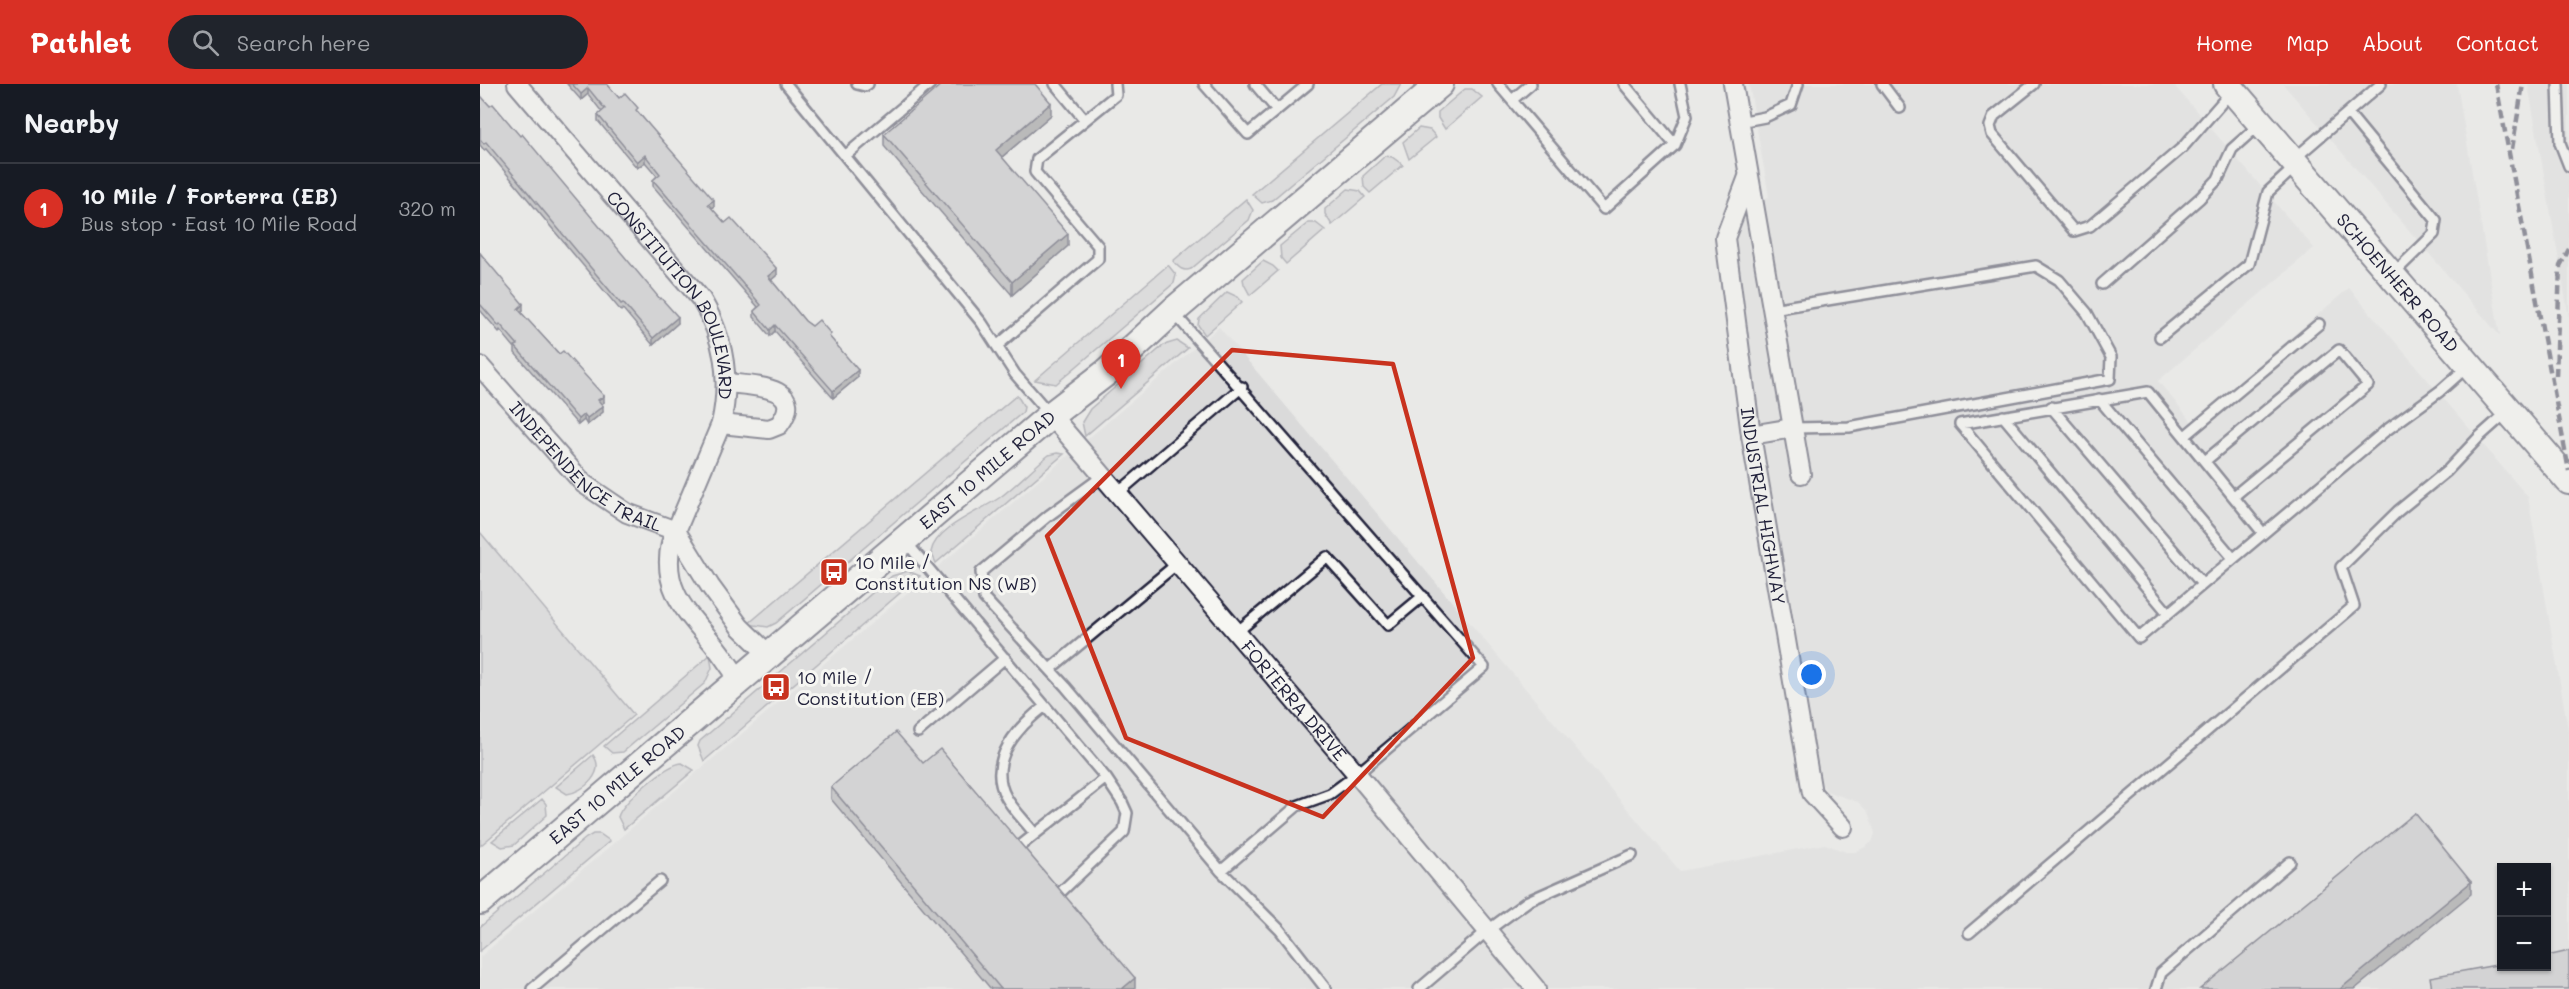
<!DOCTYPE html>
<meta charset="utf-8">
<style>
:root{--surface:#171b24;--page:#20242c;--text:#f1f3f6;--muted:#9ea1a6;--line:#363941;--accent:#d93025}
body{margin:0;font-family:Mali,sans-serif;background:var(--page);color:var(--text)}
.controls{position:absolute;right:18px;bottom:18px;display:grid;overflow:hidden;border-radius:0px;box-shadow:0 2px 4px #0004}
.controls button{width:54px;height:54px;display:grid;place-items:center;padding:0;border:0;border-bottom:2px solid var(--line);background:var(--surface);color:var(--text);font:30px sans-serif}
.you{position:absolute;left:1332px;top:591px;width:21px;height:21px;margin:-15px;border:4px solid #fff;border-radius:50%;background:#1a73e8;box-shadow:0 0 0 9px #1a73e833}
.badge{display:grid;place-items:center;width:39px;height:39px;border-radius:50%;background:var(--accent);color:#fff;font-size:20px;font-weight:700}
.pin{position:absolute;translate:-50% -50px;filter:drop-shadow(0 2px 3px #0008)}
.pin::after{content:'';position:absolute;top:32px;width:21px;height:18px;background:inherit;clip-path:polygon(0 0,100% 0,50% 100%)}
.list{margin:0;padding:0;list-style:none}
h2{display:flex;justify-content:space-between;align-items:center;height:78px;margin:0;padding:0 24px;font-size:26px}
h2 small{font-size:20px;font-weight:400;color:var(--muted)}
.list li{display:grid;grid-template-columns:39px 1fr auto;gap:18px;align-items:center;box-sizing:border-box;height:90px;padding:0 24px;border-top:2px solid var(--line)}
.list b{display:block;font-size:22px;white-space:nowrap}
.list p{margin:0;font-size:20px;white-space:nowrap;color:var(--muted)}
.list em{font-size:20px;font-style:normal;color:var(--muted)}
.icon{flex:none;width:33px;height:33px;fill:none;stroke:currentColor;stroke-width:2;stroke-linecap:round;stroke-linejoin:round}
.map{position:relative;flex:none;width:2089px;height:905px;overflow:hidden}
header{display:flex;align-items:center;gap:36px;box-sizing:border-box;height:84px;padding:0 30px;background:var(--accent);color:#fff}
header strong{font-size:28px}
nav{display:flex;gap:33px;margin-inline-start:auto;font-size:21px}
.search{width:420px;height:54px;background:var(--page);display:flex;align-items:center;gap:15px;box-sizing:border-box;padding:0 21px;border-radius:33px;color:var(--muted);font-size:22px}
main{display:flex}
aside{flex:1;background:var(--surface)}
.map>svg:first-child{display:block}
.built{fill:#dadada;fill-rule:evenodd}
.green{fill:#ccccce;stroke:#777784;stroke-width:1.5}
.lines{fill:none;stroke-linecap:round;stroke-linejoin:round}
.service-casing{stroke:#22223b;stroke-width:14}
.minor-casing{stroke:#22223b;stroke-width:22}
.secondary-casing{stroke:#22223b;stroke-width:30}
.service{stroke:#f6f6f2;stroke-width:9}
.minor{stroke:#f6f6f2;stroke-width:18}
.secondary{stroke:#f6f6f2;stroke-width:26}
.rail{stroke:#22223b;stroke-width:4.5;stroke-dasharray:9 4.5;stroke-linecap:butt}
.wall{fill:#9e9ea2;stroke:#22223b;stroke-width:1.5}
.shaded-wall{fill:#818184;stroke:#22223b;stroke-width:1.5}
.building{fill:#b8b8bc;stroke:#22223b;stroke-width:1.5}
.marked{fill:none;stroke:#c8321e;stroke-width:4.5;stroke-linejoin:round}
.labels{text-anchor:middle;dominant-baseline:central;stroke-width:6;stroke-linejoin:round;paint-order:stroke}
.street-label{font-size:18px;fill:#22223b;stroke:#f6f6f2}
.poi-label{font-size:18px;fill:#22223b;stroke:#f6f6f2;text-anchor:start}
</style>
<header>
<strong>Pathlet</strong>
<div class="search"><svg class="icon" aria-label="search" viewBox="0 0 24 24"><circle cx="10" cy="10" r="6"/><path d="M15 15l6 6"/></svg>Search here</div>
<nav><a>Home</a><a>Map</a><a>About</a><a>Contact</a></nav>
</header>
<main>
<aside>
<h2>Nearby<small></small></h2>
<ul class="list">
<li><span class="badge">1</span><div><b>10 Mile / Forterra (EB)</b><p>Bus stop · East 10 Mile Road</p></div><em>320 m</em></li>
</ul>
</aside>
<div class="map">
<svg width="2089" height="905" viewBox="0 0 2089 905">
<rect width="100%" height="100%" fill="#e9e9e7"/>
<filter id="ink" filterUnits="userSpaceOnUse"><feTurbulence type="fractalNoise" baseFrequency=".0167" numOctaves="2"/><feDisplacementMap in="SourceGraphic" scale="12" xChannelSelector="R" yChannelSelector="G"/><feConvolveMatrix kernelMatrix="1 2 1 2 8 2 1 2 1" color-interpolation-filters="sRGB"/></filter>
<g filter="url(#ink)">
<path class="built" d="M1269,0H1693L1834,164L1678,297L1712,338L1869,204L2048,413L2089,651V905H0V873L739,243L1200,787L1345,760L1366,768H1375L1385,763L1392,758L1395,749L1388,728L1378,718L1346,707L1336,689L1278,377L1255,179L1254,144L1265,118L1289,113ZM2022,784H2066V882H2022Z
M1803,0H1977L2020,252Z
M2048,0H2089V234Z"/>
<path class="green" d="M902,0H921L914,13L792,116L782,119L772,110Z
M985,5H992L1002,13L965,45L958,34V28Z
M939,44L950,46L956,53L929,75L923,58Z
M905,72L912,73L923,81L890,109L884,103L883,92Z
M868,105L880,107L885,113L852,141L845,130V125Z
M766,115L773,126L769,136L711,185C703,188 699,184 693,177Z
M828,139H836L845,146L806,180L801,174L800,162Z
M783,177L793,182L798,187L770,211L764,200L763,195Z
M688,181L696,191L694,199L576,300L555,296Z
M747,208L758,213L762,218L725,251L718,241L719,235Z
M697,257L708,264L605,352L602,338L610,325L684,261Z
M537,311L544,323L543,328L296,539L288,543L268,540Z
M577,369L584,370L456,479L451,468C455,444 500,427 519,414C537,401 552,384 569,371Z
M0,448L154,631L0,762Z
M428,487L440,492L224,677L218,662L220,657L412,492Z
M230,571L232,584L225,599L143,668L132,669L124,662Z
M113,671C126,688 104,708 87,710L76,703Z
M202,679L214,686L144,745L138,733C142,718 187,680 202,679Z
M62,715L66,720L67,731L34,761L22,763L12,757Z
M113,750H120L130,757L0,867V843L106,754Z"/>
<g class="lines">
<g class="service-casing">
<path id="service" d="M306,0L502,239L535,290L569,329
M377,0L385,2L388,0
M575,0L605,36
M724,0L768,50L828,0
M775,0L797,26
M1018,0L1124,125L1195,61L1144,0
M1402,0L1420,24
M1554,0L1514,32L1510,42L1512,50L1594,147L1610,142L1703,63L1751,8
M2078,0L2080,59L2089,82
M1032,16L1051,0
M1868,29L1956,136L1954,150L1913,190
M1259,38L1285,33L1311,21L1318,0
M1195,61L1207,32L1200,0
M365,72L450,0
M1814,75L1901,0
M1622,200L1720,114L1738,95L1752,65L1779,41
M1292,225L1556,182L1579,196L1607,229L1631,273L1630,295L1369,343L1313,344
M694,229L1004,583L877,690L850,710L817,722L741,787
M1680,253L1769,180L1788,108L1815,83
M517,262L618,175V162L555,88L557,75L636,11L635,0
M1619,315L1753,474
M1571,323L1722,500
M1523,332L1688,529
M1705,352L1839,240
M1725,377L1859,266L1888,301L1754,412
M623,392L568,432L501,488L504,514L586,603L741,787L800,846L846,905
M638,409L762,303
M1783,449L1668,308L1480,340L1659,554L1904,348L1960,307L1987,283
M426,458L626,694L642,718L647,729L644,748L582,807
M757,548L847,473L908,541L943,512
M570,585L698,479
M438,648L525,574
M555,750C546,738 533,726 526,713C506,676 539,642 565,622
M540,762L626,694
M1489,849L1874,522L1861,483L1918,427L1967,387L1999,353L2027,328
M52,905L180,797
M939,905L1007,847L1048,817L1152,771
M1676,905L1681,889L1810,778"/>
</g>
<g class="minor-casing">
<g id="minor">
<path id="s1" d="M37,0L221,215C245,255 251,295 241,340L191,459C181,506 207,528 235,562C244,573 251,585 260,596"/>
<path d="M1253,0L1321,390"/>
<path id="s2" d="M1268,93L1245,154L1271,351L1332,709L1363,743"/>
<path id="s3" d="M0,282L104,400L147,429L196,447L230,502L260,543L289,571"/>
<path id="s4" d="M571,331L877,690L1056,905"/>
<path d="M241,340L289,345L299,341C329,301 269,302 247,299"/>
<path d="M1271,351L1313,344"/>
</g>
</g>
<g class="secondary-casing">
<g id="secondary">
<path id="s5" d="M1747,0L2089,397"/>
<path id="s6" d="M0,817L571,331L627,288L693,227L960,0"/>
</g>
</g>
<use href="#service" class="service"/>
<use href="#minor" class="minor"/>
<use href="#secondary" class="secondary"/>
<path class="rail" d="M2016,0L2089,387
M2032,65L2043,0
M2076,292L2080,182L2089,165"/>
</g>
<path class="wall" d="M87,0H127L139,14L158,28L234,122L231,124L245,139L297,191L291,196L325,237L332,242L351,255L378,293L353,314L295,247L290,252L274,233V227L278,223L173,102V96L177,92L165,78L157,84L118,37V31L122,28L108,10L101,16Z
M0,11L198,239L173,261L143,225L141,227L6,65L4,66L0,61Z
M571,31L522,73L588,162L532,211L404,62V50Z
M0,169L43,227L41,229L124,318L121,320L123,328L107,341L104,336L98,341L35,269V264L20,246L19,248L0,226Z
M443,679L655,905H511L351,715V703Z"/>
<path class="shaded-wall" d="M108,4V10L101,16V10Z
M571,19V31L516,78V66Z
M165,71V78L157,84V78Z
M234,116V122L228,126V120Z
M588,150V162L532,211V198Z
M297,185V191L288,199V192Z
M43,220V227L38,232V225Z
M198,233V239L173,261V254Z
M295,241V247L290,252V246Z
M378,286V293L353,314V307Z
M124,312V318L118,323V316Z
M123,322V328L107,341V334Z
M104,330V336L98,341V335Z
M1991,798V810L1875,905H1860Z
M655,894V905H642Z"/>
<path class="building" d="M92,0H127L139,14L145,9L158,24L156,26L234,116L228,120L245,139L251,134L297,185L288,192L325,237L332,242L339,236L351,250L349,252L378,286L353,307L295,241L290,246L274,227L281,221L173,96L180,90L165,71L157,78L118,31L125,25L108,4L101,10Z
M462,0H555L571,19L516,66L588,150L532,198L404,50Z
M0,11L10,22L13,20L40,52L42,50L180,215L181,214L198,233L173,254L143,219L141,220L6,58L4,60L0,55Z
M0,169L43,220L38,225L79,270L83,267L124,312L118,316L123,322L107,334L104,330L98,335L35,262L38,261L20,240L19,242L0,220Z
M416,648L443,679L460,665L655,894L642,905H521L351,703Z
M1935,729L1991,798L1860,905H1720Z
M2089,867V905H1952L1950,893L2022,880V882H2067V872Z"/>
</g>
<path d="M0 0H2089V905H0ZM752,266L913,280L993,574L843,733L646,654L567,452Z" fill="#e9e9e7" fill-opacity=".55" fill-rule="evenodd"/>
<path class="marked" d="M752,266L913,280L993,574L843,733L646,654L567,452Z"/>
<defs>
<g id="bus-square" transform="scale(1.5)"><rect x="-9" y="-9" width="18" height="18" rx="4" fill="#c8321e" stroke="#f6f6f2"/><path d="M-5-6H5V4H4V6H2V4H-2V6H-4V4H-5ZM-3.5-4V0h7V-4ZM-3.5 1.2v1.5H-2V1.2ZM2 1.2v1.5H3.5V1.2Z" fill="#fff"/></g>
</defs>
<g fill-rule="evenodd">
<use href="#bus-square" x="354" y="488"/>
<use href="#bus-square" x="296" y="603"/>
</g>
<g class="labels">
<g class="street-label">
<text stroke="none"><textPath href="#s5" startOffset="262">SCHOENHERR ROAD</textPath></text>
<text stroke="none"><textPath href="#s1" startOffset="266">CONSTITUTION BOULEVARD</textPath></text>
<text stroke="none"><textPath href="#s3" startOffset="148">INDEPENDENCE TRAIL</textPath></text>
<text stroke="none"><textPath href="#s6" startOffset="666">EAST 10 MILE ROAD</textPath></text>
<text stroke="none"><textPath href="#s2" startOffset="336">INDUSTRIAL HIGHWAY</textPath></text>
<text stroke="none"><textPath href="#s4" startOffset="375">FORTERRA DRIVE</textPath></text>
<text stroke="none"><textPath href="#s6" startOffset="180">EAST 10 MILE ROAD</textPath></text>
</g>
<g class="poi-label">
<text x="375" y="478">10 Mile /<tspan x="375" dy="21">Constitution NS (WB)</tspan></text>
<text x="317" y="593">10 Mile /<tspan x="317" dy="21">Constitution (EB)</tspan></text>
</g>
</g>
</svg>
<div class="controls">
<button>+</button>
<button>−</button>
</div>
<div class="you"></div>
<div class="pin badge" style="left:641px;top:305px">1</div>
</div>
</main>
